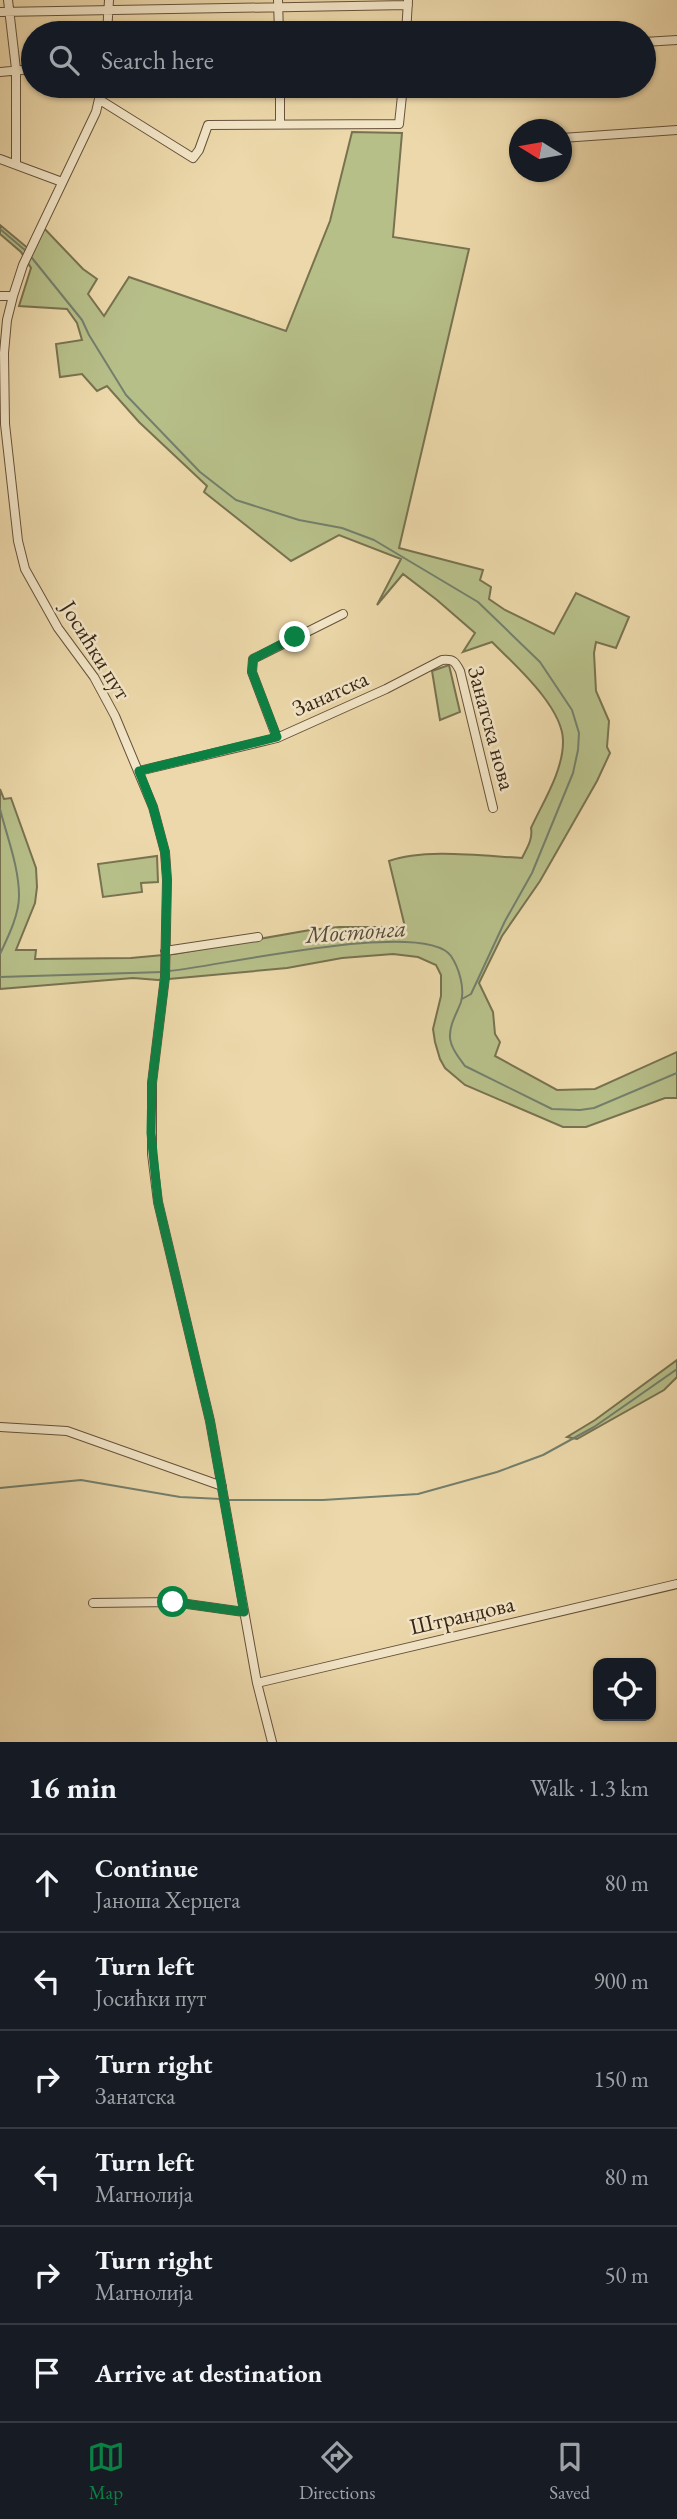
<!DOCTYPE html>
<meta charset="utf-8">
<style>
:root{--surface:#171b24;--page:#20242c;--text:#f1f3f6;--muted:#9ea1a6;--line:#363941;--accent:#0b8043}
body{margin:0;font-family:"EB Garamond",serif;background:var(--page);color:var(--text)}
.controls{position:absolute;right:21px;bottom:21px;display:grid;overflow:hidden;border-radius:14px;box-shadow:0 2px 5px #0004}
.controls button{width:63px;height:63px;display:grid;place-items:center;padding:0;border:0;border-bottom:2px solid var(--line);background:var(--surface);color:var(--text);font:35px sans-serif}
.compass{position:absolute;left:509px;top:119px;width:63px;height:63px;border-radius:50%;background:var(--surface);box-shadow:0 2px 5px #0004;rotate:281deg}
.stop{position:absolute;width:21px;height:21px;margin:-16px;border:5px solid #0b8043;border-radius:50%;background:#fff}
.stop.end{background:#0b8043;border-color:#fff;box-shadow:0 2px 7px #0008}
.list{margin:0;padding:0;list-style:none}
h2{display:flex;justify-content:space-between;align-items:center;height:91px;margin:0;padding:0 28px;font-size:30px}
h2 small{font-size:23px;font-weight:400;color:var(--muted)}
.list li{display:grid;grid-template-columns:46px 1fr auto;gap:21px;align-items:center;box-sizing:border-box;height:98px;padding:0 28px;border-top:2px solid var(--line)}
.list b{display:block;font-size:26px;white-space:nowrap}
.list p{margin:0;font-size:23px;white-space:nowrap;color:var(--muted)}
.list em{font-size:23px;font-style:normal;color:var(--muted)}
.icon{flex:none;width:38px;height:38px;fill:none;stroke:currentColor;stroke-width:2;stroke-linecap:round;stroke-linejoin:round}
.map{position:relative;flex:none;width:677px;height:1742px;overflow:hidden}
.search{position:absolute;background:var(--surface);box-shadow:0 2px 5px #0004;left:21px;right:21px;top:21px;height:77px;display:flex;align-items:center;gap:18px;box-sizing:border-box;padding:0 24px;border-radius:38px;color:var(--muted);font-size:26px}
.sheet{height:679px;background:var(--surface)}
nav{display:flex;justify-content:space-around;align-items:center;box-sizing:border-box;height:98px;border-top:2px solid var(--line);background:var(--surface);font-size:19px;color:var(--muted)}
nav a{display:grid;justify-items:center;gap:4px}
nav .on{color:var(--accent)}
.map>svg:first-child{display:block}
.green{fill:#b7bf89;stroke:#787250;stroke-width:2}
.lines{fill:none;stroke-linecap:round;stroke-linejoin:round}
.stream{stroke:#737f6c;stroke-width:2}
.minor-casing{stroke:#66523b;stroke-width:10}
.minor{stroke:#f3e6c8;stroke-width:8}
.route{stroke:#0b8043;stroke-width:9}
.labels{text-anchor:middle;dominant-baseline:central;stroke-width:5;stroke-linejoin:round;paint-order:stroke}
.street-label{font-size:23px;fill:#392616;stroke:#f3e6c8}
.water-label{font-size:24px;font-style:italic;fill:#514b3a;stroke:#f3e6c8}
</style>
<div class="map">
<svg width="677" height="1742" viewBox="0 0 677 1742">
<rect width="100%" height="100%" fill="#ecd8aa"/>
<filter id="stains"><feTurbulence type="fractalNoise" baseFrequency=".00286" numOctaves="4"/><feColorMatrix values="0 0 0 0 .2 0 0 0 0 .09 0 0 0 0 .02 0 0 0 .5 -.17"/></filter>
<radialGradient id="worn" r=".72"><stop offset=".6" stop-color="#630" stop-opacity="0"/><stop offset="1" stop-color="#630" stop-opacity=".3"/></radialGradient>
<path class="green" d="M352,132L402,133L393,237L469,249L399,548L483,570L480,580L491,587L489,599L505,610L554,634L576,593L629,617L616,648L596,642L594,653L596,691L609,721L607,747L610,753L597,781L540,881L502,936L479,983L493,1012L495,1034L500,1042L495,1056L557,1090L595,1089L677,1052V1098H665L586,1127H563L465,1085L445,1068L440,1059L435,1042L433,1029L441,996V975L436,965L418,957L393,954L342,958L287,968L158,980L133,978L0,989V789L4,799L11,798L36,868L37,887L35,903L16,950H36L35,959L131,958L174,954L310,930L339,927H405L389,861C424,848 484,856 522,858C527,848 533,839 531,828C543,802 563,771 563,742C564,708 515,665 492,642L463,652L475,633L437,600L403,574L377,605L401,559L339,535L291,561L204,492L207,486L139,422L107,386L97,391L82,374L60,377L56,344L82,340L77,323L67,309L19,306L31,268L21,252L0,234V225L30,250L41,225L83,269L97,279L88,294L104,316L129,277L286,331L330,221Z
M449,665L460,712L440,720L432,671Z
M157,856L158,882L141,883L142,892L103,897L98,864Z
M677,1360V1377L664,1390L577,1439L567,1437L595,1420Z"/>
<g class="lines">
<path class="stream" d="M0,229L26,251
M32,258L82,320L89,335L126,395L200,472L236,500L299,520L342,528L374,540L478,602L540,662L572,710L579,733L578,750L573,773L532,873L505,921L471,994L462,999
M0,809C7,837 19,867 19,896C19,915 8,937 0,954
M169,971C216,967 425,918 451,956C459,968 465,988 461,1002C457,1013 449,1025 450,1038C451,1048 459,1058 465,1066L552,1109L580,1110L594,1108L677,1073
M0,977L163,972
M0,1488L81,1480L180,1497L221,1499
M227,1500H323L418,1494L497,1472L543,1455L594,1427L677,1369"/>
<g class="minor-casing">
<path id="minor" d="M8,0L16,69V164
M278,0L279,33
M0,12L408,5
M107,33L109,0
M406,33L408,1
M644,42L677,40
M0,72L33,69
M102,86L96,112L23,265L13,296L7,320L4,353L5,424L18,541L25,569L58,628L94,677L115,716L153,807L165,852L167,880L165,977L152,1083V1154L158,1202L210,1421L257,1683L272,1742
M100,100L193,158L199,150L208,125L399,124L403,86
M280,124V86
M562,138L677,130
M0,159L62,182
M0,296H13
M277,738L252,672L253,659L343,614
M139,771L277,738L386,689L442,660C453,659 455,661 460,671L493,808
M165,951L258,937
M0,1427L67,1431L222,1486
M93,1603L173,1602L244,1612
M257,1683L677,1584"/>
</g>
<use href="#minor" class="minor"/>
</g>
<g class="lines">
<path class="route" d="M173,1602L244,1612L210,1421L158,1202L151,1133L152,1083L165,977L167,880L165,852L153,807L139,771L277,737L252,672L253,659L295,637"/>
</g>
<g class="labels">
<g class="street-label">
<text transform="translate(96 650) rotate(58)">Јосићки пут</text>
<text transform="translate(330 693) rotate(-24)">Занатска</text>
<text transform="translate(492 728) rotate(75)">Занатска нова</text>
<text transform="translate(462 1615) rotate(-13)">Штрандова</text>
</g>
<g class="water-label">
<text transform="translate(356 931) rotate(-4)">Мостонга</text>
</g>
</g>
<rect width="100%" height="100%" filter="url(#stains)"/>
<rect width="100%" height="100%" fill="url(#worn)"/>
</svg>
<div class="controls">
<button><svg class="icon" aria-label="locate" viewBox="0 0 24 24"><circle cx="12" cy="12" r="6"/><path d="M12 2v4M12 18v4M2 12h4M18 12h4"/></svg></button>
</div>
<svg class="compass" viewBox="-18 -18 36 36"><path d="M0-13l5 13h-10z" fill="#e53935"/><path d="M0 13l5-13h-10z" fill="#9ea1a6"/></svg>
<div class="stop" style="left:173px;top:1602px"></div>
<div class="stop end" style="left:295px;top:637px"></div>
<div class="search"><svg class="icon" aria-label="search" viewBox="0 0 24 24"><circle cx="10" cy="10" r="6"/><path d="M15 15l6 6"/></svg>Search here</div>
</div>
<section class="sheet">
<h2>16 min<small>Walk · 1.3 km</small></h2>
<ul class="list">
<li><svg class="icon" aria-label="ahead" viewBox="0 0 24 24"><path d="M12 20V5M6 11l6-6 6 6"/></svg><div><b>Continue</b><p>Јаноша Херцега</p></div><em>80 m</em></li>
<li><svg class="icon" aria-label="left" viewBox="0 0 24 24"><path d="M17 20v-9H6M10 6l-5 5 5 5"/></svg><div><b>Turn left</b><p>Јосићки пут</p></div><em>900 m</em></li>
<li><svg class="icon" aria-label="right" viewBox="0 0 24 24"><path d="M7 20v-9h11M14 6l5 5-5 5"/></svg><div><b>Turn right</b><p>Занатска</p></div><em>150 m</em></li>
<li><svg class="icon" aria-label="left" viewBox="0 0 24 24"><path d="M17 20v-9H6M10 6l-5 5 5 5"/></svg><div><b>Turn left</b><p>Магнолија</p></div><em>80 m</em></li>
<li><svg class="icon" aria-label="right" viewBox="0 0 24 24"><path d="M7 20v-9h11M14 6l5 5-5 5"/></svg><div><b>Turn right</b><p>Магнолија</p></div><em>50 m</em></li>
<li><svg class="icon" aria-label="arrive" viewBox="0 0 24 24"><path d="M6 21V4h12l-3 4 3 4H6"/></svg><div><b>Arrive at destination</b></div></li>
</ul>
</section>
<nav>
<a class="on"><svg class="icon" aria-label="map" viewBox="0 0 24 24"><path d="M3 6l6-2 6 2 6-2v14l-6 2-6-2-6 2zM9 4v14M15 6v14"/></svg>Map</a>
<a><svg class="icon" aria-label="directions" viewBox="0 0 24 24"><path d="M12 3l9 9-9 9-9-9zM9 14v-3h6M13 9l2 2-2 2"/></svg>Directions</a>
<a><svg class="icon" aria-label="saved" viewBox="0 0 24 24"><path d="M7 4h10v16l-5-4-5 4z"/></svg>Saved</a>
</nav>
